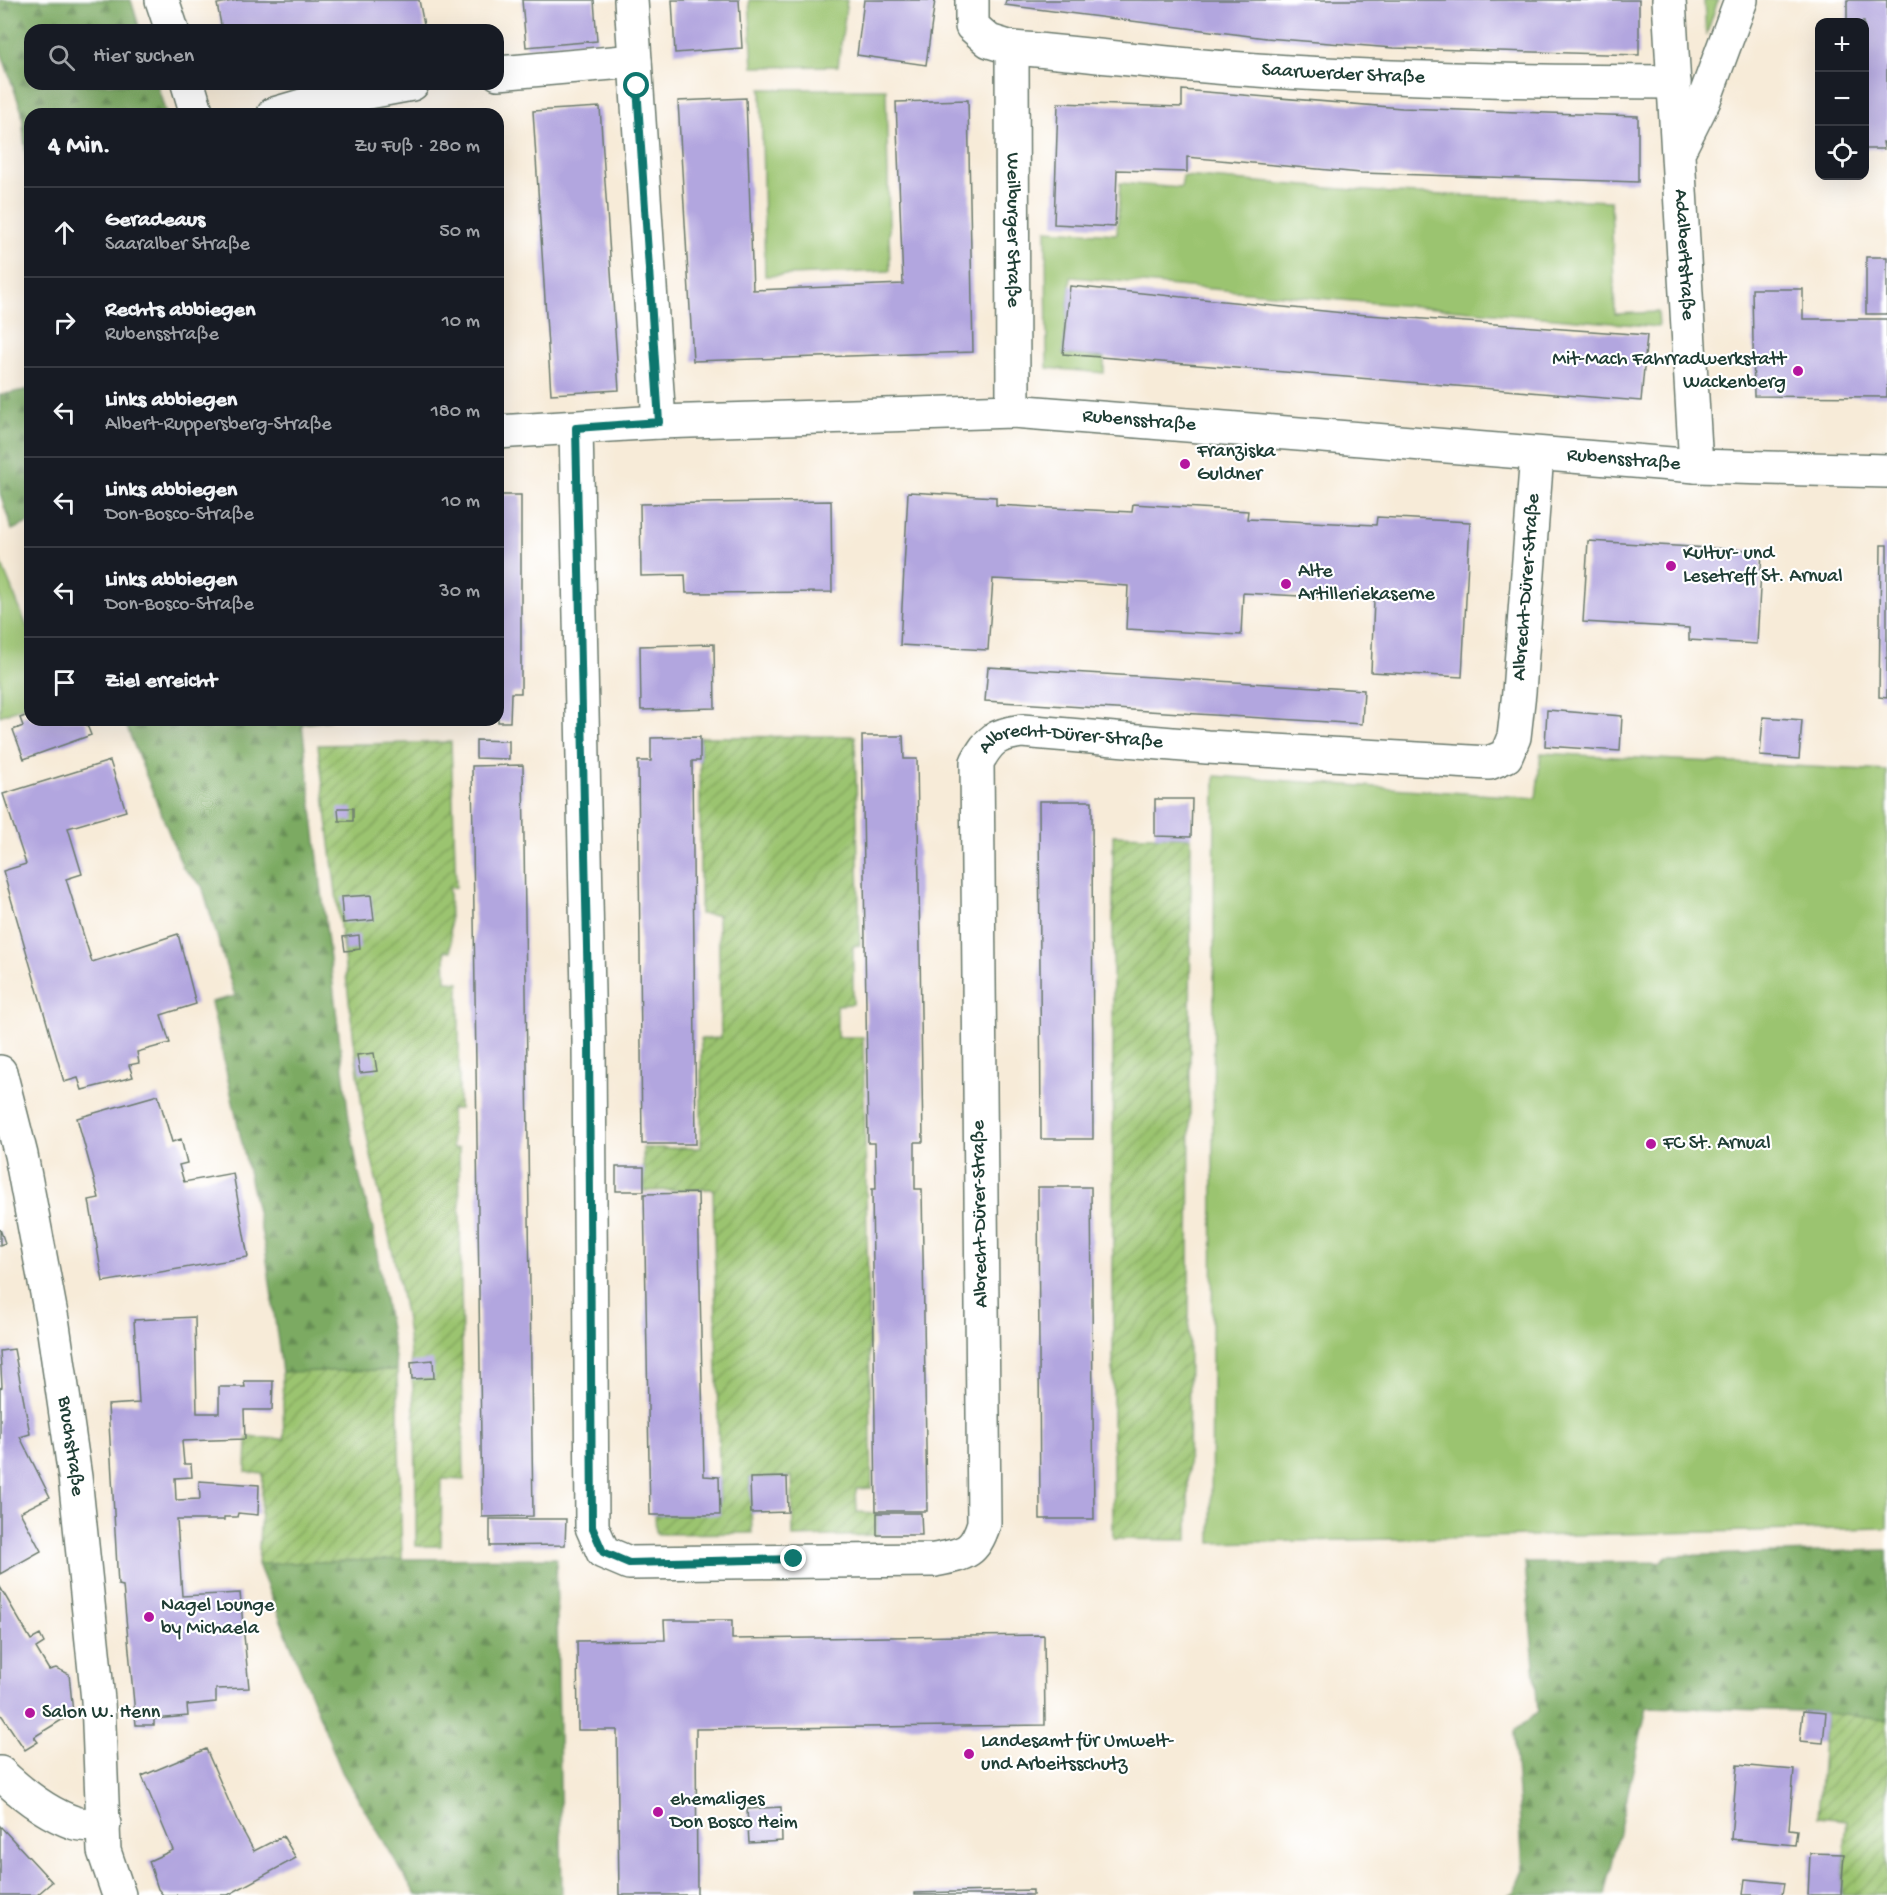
<!DOCTYPE html>
<html lang="de">
<meta charset="utf-8">
<style>
:root{--surface:#171b24;--page:#242831;--text:#f1f3f6;--muted:#9ea1a6;--line:#363941}
body{margin:0;font-family:"Gochi Hand",sans-serif;background:var(--page);color:var(--text)}
.controls{position:absolute;right:18px;top:18px;display:grid;overflow:hidden;border-radius:12px;box-shadow:0 6px 24px #0002}
.controls button{width:54px;height:54px;display:grid;place-items:center;padding:0;border:0;border-bottom:2px solid var(--line);background:var(--surface);color:var(--text);font:30px sans-serif}
.stop{position:absolute;width:18px;height:18px;margin:-14px;border:4px solid #0f766e;border-radius:50%;background:#fff}
.stop.end{background:#0f766e;border-color:#fff;box-shadow:0 2px 6px #0008}
.list{margin:0;padding:0;list-style:none}
h2{display:flex;justify-content:space-between;align-items:center;height:78px;margin:0;padding:0 24px;font-size:26px}
h2 small{font-size:20px;font-weight:400;color:var(--muted)}
.list li{display:grid;grid-template-columns:39px 1fr auto;gap:18px;align-items:center;box-sizing:border-box;height:90px;padding:0 24px;border-top:2px solid var(--line)}
.list b{display:block;font-size:22px;white-space:nowrap}
.list p{margin:0;font-size:20px;white-space:nowrap;color:var(--muted)}
.list em{font-size:20px;font-style:normal;color:var(--muted)}
.icon{flex:none;width:33px;height:33px;fill:none;stroke:currentColor;stroke-width:2;stroke-linecap:round;stroke-linejoin:round}
.map{position:relative;flex:none;width:1887px;height:1895px;overflow:hidden}
.search{position:absolute;background:var(--surface);box-shadow:0 6px 24px #0002;left:24px;top:24px;width:480px;height:66px;display:flex;align-items:center;gap:15px;box-sizing:border-box;padding:0 21px;border-radius:18px;color:var(--muted);font-size:22px}
.panel{position:absolute;background:var(--surface);box-shadow:0 6px 24px #0002;left:24px;top:108px;width:480px;height:618px;border-radius:18px}
.map>svg:first-child{display:block}
.green{fill:#9bc46f;stroke:#5d8052;stroke-width:1.5}
.forest{fill:url(#forest-firs);stroke:#4e744b;stroke-width:1.5}
.garden{fill:url(#garden-furrows);stroke:#5d8052;stroke-width:1.5}
.building{fill:#b2a6df}
.lines{fill:none;stroke-linecap:round;stroke-linejoin:round}
.minor-casing{stroke:#6b7a6d;stroke-width:36}
.minor{stroke:#fff;stroke-width:33}
.route{stroke:#0f766e;stroke-width:8}
.poi-dot{fill:#b5179e;stroke:#fff;stroke-width:2}
.labels{text-anchor:middle;dominant-baseline:central;stroke-width:4.5;stroke-linejoin:round;paint-order:stroke}
.street-label{font-size:20px;fill:#1f3d34;stroke:#fff}
.poi-label{font-size:20px;fill:#1f3d34;stroke:#fff;text-anchor:start}
</style>
<div class="map">
<svg width="1887" height="1895" viewBox="0 0 1887 1895">
<defs>
<pattern id="forest-firs" width="22" height="20" patternUnits="userSpaceOnUse" patternTransform="scale(1.5)"><rect width="22" height="20" fill="#7caa62"/><path d="M5 1l3.5 6h-7zM16 11l3.5 6h-7z" fill="#658c52"/></pattern>
<pattern id="garden-furrows" width="10" height="10" patternUnits="userSpaceOnUse" patternTransform="scale(1.5)"><rect width="10" height="10" fill="#9bc46f"/><path d="M-1 1l2-2M0 10L10 0M9 11l2-2" fill="none" stroke="#7ea05c"/></pattern>
</defs>
<rect width="100%" height="100%" fill="#fff"/>
<filter id="ink" filterUnits="userSpaceOnUse"><feTurbulence type="fractalNoise" baseFrequency=".0167" numOctaves="2"/><feDisplacementMap in="SourceGraphic" scale="12" xChannelSelector="R" yChannelSelector="G"/><feConvolveMatrix kernelMatrix="1 2 1 2 8 2 1 2 1" color-interpolation-filters="sRGB"/></filter>
<filter id="wash" filterUnits="userSpaceOnUse"><feTurbulence type="fractalNoise" baseFrequency=".008" numOctaves="4" result="noise"/><feDisplacementMap in="SourceGraphic" scale="24" xChannelSelector="R" yChannelSelector="G"/><feGaussianBlur stdDeviation="1.35" result="paint"/><feColorMatrix in="noise" values="0 0 0 0 0 0 0 0 0 0 0 0 0 0 0 0 0 1.4 0 .05"/><feComposite in="paint" operator="in"/></filter>
<g filter="url(#wash)">
<rect width="100%" height="100%" fill="#f7ebd8"/>
<path class="green" d="M749,0H847L838,66L753,67Z
M1704,0H1718L1706,36Z
M761,89H886L890,271L765,276Z
M1183,176L1392,193L1611,201L1615,314L1658,312L1659,327L1071,277L1063,354L1104,358V373L1047,368L1046,230L1117,234L1120,183L1181,188Z
M0,560L30,634V704L0,716Z
M1541,753L1887,771V1528L1211,1543L1215,776L1536,798Z"/>
<path class="forest" d="M0,0H131L140,30H30V84H157L166,114H30V208L22,112L0,49Z
M30,389V522L12,530L0,493V395Z
M124,720H331L302,724L349,1119L358,1171L373,1230L397,1370L282,1372L266,1253L211,1002L235,996L202,886L183,868Z
M1887,1550V1720L1803,1711L1647,1707L1605,1895H1508L1514,1891L1523,1870L1514,1732L1538,1711L1525,1563L1660,1562L1667,1556Z
M556,1558L562,1895H416L342,1772L258,1564L402,1559Z"/>
<path class="garden" d="M855,736L860,945L853,946V1004L837,1005V1037H863L872,1488L856,1489L857,1512L877,1513V1535L793,1537L792,1477L750,1478L752,1533L656,1534L655,1515L720,1514L713,1189L644,1191L643,1148H701V1039L721,1038L718,915L700,914V737Z
M451,742L456,887L449,888L451,951H445L446,981L459,982V1109H451L452,1148H459L464,1480L442,1479L441,1546H416C416,1471 417,1396 406,1321C395,1252 375,1184 363,1115L318,745Z
M1113,835L1191,837L1188,1540L1113,1539Z
M397,1370L402,1559L258,1564L263,1474L246,1472L247,1437L284,1439L282,1372Z
M1826,1713L1887,1720V1895H1841L1847,1820L1818,1817Z"/>
<g id="blocks">
<path class="building" d="M238,0H419L425,30H222L217,4Z
M522,0H594L597,41L526,47Z
M672,0H739L742,48L675,53Z
M864,0H935L926,65L857,55Z
M1006,0H1639V55L1393,48L1266,38L1005,5Z
M1847,0H1887V143L1883,142L1884,149H1864V22H1847Z
M1182,90L1402,108L1638,116V182L1361,173L1187,157V172L1117,170L1115,227L1054,224L1058,103L1182,107Z
M746,98L753,290L903,284L896,102L968,100L973,352L693,361L678,101Z
M600,107L619,390L551,394L533,111Z
M1866,257H1887V314H1866Z
M1070,286L1354,314L1647,335L1641,401L1063,354Z
M1752,289H1803V319H1887V397L1754,396Z
M908,492L996,497V505L1071,509L1132,512L1133,504L1248,511L1247,519L1376,525L1377,517L1470,522L1462,677L1371,672L1374,600L1243,593L1241,635L1126,629L1128,586L1081,583L993,579L988,650L900,645Z
M498,495H521V693H511L510,722H498Z
M831,501L832,592L686,593L685,575L641,576L640,504Z
M1588,541L1762,551L1757,644L1689,640V628L1583,622Z
M1881,545H1887V698L1879,697Z
M714,644L715,708L641,710L640,646Z
M988,667L1364,690L1362,724L985,701Z
M1547,710L1622,716L1620,751L1545,746Z
M30,714V720H85L91,735L24,759L13,730L23,726L20,718Z
M1763,717L1802,720L1799,759L1760,756Z
M862,736H903L904,759H917L923,1142H915V1189H922L927,1511H876L872,1189H876L875,1143H868Z
M700,737V761H692L696,1144H642L638,761H651V738Z
M476,740L509,741V759L476,758Z
M110,761L126,811L68,828L82,874L66,879L92,962L178,934L196,1004L161,1015L170,1043L137,1052L139,1063L129,1065L133,1077L82,1090L78,1078L64,1082L3,871L26,864L3,794Z
M523,765L533,1516L482,1517L472,766Z
M1155,799H1192L1191,837L1155,836Z
M1039,801H1092L1093,1139H1041Z
M338,808H353V821H339Z
M371,895L374,920L343,923L341,897Z
M359,935L360,949L345,951L343,937Z
M374,1053L377,1071L360,1073L357,1055Z
M158,1095L172,1142L181,1139L187,1163L179,1165L184,1182L233,1173L248,1257L103,1282L89,1200L99,1198L77,1118Z
M616,1167H644V1191H616Z
M1038,1187H1091L1094,1519H1040Z
M698,1193L704,1476L719,1477L720,1515H650L644,1194Z
M0,1229L5,1243L0,1245Z
M195,1317L197,1413H219V1387H245L244,1381H273L272,1410H244L245,1439L182,1441L184,1464H191L192,1477L175,1478L176,1500L200,1499L199,1481L259,1485L258,1515L238,1513L237,1517H224V1520H177L182,1596L240,1593L249,1688L216,1689V1702L187,1705L188,1716L154,1719V1725H136L123,1586L118,1585L108,1405L139,1403L134,1320Z
M14,1349L30,1434L20,1437L50,1497L20,1512L41,1551L0,1574V1388L2,1387L0,1351Z
M433,1360L434,1378L412,1379L411,1362Z
M787,1477L788,1512L751,1513L750,1478Z
M877,1513H921L922,1535H877Z
M490,1519H566L565,1545L490,1546Z
M0,1587L31,1640L40,1635L44,1643L36,1648L49,1670L56,1668L69,1674L73,1713L34,1737L38,1742L25,1750L0,1713Z
M664,1620H732V1639L1044,1635L1045,1725L696,1729L697,1895H619L617,1730H578L577,1641L665,1640Z
M1803,1711L1826,1713L1823,1743L1800,1741Z
M206,1749L237,1820L254,1851L283,1836L296,1858L228,1895H163L158,1889L149,1861L173,1850L142,1776Z
M1737,1765L1794,1770L1789,1829L1797,1830L1795,1845L1731,1839Z
M781,1807L782,1841L749,1843L747,1809Z
M0,1826L52,1882L37,1895H0Z
M1810,1853L1844,1854L1841,1895H1808Z
M1745,1879L1784,1883L1782,1895H1743Z
M1033,1890V1895H915V1893Z"/>
</g>
</g>
<g filter="url(#ink)">
<use href="#blocks" fill-opacity="0" stroke="#6b7a6d" stroke-width="1.5"/>
<g class="lines">
<g class="minor-casing">
<g id="minor">
<path d="M162,0L172,30"/>
<path d="M631,0L659,422"/>
<path id="s1" d="M972,0V26L989,41L1012,48C1089,54 1166,64 1243,69C1387,79 1530,82 1674,82"/>
<path id="s2" d="M1669,0L1696,466"/>
<path id="s3" d="M1012,48L1013,411"/>
<path d="M498,73L635,61"/>
<path d="M188,84L197,114"/>
<path d="M274,114L315,102L412,84"/>
<path d="M1679,150L1704,100L1741,0"/>
<path id="s4" d="M576,428L589,1041L592,1527L603,1552L629,1563L935,1560C965,1554 975,1553 984,1523L977,762C990,739 995,735 1022,731L1207,747L1489,763L1506,756L1514,737L1519,692L1537,454"/>
<path id="s5" d="M498,432L659,422L1013,411L1696,466L1887,471"/>
<path id="s6" d="M0,1072L21,1155L53,1325L75,1477L98,1700L104,1851L119,1895"/>
<path d="M0,1773C21,1793 48,1814 75,1823C84,1826 95,1824 104,1824"/>
</g>
</g>
<use href="#minor" class="minor"/>
</g>
</g>
<g class="lines" filter="url(#ink)">
<path class="route" d="M637,86L659,422L576,428L589,1041L592,1527L603,1552L629,1563L794,1559"/>
</g>
<g class="poi-dot">
<circle cx="1798" cy="371" r="6"/>
<circle cx="1185" cy="464" r="6"/>
<circle cx="1671" cy="566" r="6"/>
<circle cx="1286" cy="584" r="6"/>
<circle cx="1651" cy="1144" r="6"/>
<circle cx="149" cy="1617" r="6"/>
<circle cx="30" cy="1713" r="6"/>
<circle cx="969" cy="1754" r="6"/>
<circle cx="658" cy="1812" r="6"/>
</g>
<g class="labels">
<g class="street-label">
<text stroke="none"><textPath href="#s1" startOffset="405">Saarwerder Straße</textPath></text>
<text stroke="none"><textPath href="#s3" startOffset="182">Weilburger Straße</textPath></text>
<text stroke="none"><textPath href="#s2" startOffset="255">Adalbertstraße</textPath></text>
<text stroke="none"><textPath href="#s5" startOffset="642">Rubensstraße</textPath></text>
<text stroke="none"><textPath href="#s5" startOffset="1128">Rubensstraße</textPath></text>
<text stroke="none"><textPath href="#s4" startOffset="3004">Albrecht-Dürer-Straße</textPath></text>
<text stroke="none"><textPath href="#s4" startOffset="2394">Albrecht-Dürer-Straße</textPath></text>
<text transform="translate(981 1214) rotate(-91)">Albrecht-Dürer-Straße</text>
<text stroke="none"><textPath href="#s6" startOffset="381">Bruchstraße</textPath></text>
</g>
<g class="poi-label">
<text x="1786" y="360" text-anchor="end">Mit-Mach Fahrradwerkstatt<tspan x="1786" dy="23">Wackenberg</tspan></text>
<text x="1197" y="452">Franziska<tspan x="1197" dy="23">Guldner</tspan></text>
<text x="1683" y="554">Kultur- und<tspan x="1683" dy="23">Lesetreff St. Arnual</tspan></text>
<text x="1298" y="572">Alte<tspan x="1298" dy="23">Artilleriekaserne</tspan></text>
<text x="1663" y="1144">FC St. Arnual</text>
<text x="161" y="1606">Nagel Lounge<tspan x="161" dy="23">by Michaela</tspan></text>
<text x="42" y="1713">Salon W. Henn</text>
<text x="981" y="1742">Landesamt für Umwelt-<tspan x="981" dy="23">und Arbeitsschutz</tspan></text>
<text x="670" y="1800">ehemaliges<tspan x="670" dy="23">Don Bosco Heim</tspan></text>
</g>
</g>
</svg>
<div class="controls">
<button>+</button>
<button>−</button>
<button><svg class="icon" aria-label="locate" viewBox="0 0 24 24"><circle cx="12" cy="12" r="6"/><path d="M12 2v4M12 18v4M2 12h4M18 12h4"/></svg></button>
</div>
<div class="stop" style="left:637px;top:86px"></div>
<div class="stop end" style="left:794px;top:1559px"></div>
<div class="search"><svg class="icon" aria-label="search" viewBox="0 0 24 24"><circle cx="10" cy="10" r="6"/><path d="M15 15l6 6"/></svg>Hier suchen</div>
<section class="panel">
<h2>4 Min.<small>Zu Fuß · 280 m</small></h2>
<ul class="list">
<li><svg class="icon" aria-label="ahead" viewBox="0 0 24 24"><path d="M12 20V5M6 11l6-6 6 6"/></svg><div><b>Geradeaus</b><p>Saaralber Straße</p></div><em>50 m</em></li>
<li><svg class="icon" aria-label="right" viewBox="0 0 24 24"><path d="M7 20v-9h11M14 6l5 5-5 5"/></svg><div><b>Rechts abbiegen</b><p>Rubensstraße</p></div><em>10 m</em></li>
<li><svg class="icon" aria-label="left" viewBox="0 0 24 24"><path d="M17 20v-9H6M10 6l-5 5 5 5"/></svg><div><b>Links abbiegen</b><p>Albert-Ruppersberg-Straße</p></div><em>180 m</em></li>
<li><svg class="icon" aria-label="left" viewBox="0 0 24 24"><path d="M17 20v-9H6M10 6l-5 5 5 5"/></svg><div><b>Links abbiegen</b><p>Don-Bosco-Straße</p></div><em>10 m</em></li>
<li><svg class="icon" aria-label="left" viewBox="0 0 24 24"><path d="M17 20v-9H6M10 6l-5 5 5 5"/></svg><div><b>Links abbiegen</b><p>Don-Bosco-Straße</p></div><em>30 m</em></li>
<li><svg class="icon" aria-label="arrive" viewBox="0 0 24 24"><path d="M6 21V4h12l-3 4 3 4H6"/></svg><div><b>Ziel erreicht</b></div></li>
</ul>
</section>
</div>
